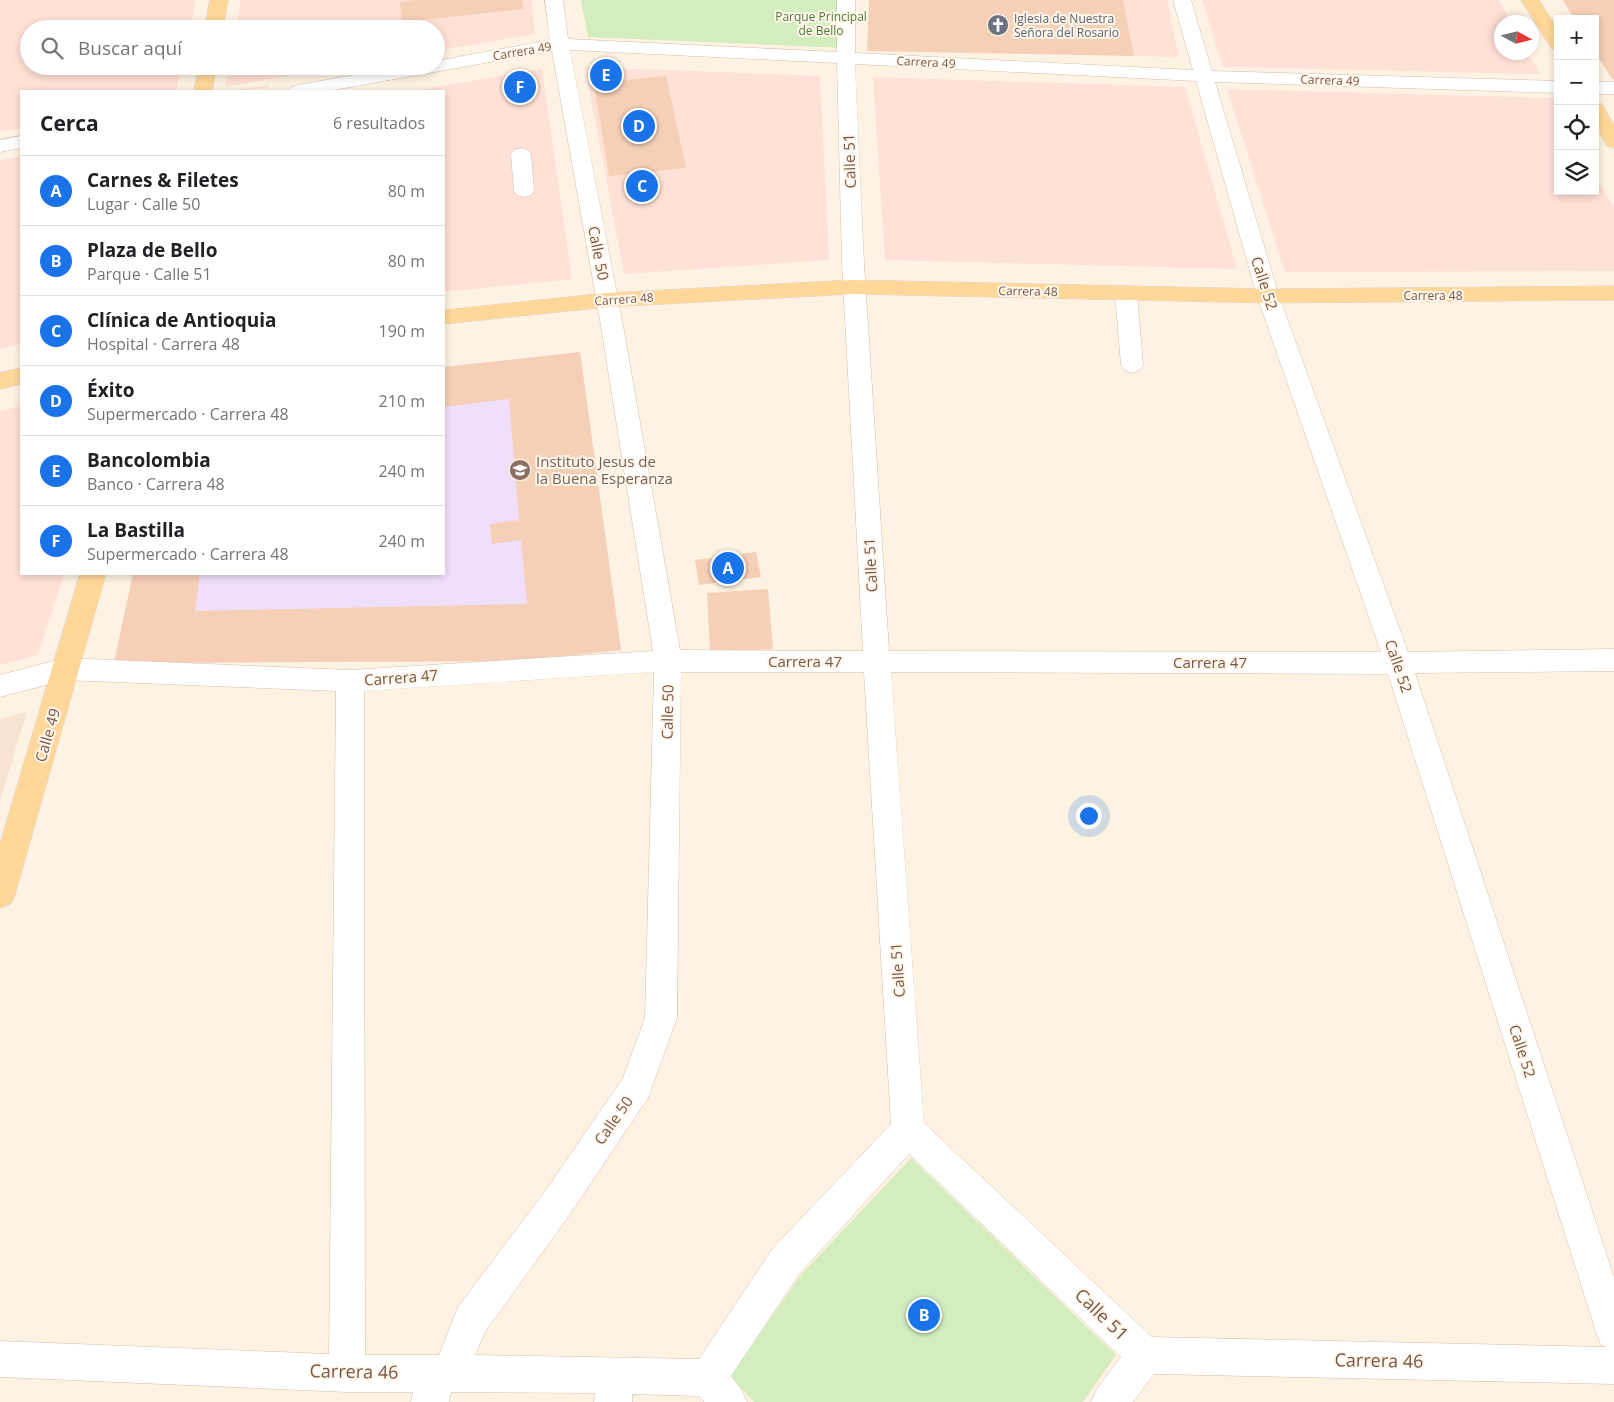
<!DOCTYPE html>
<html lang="es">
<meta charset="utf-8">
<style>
:root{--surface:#fff;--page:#f6f6f6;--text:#202124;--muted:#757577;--line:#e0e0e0;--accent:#1a73e8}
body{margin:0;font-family:"Open Sans",sans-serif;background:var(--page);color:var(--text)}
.controls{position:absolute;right:15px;top:15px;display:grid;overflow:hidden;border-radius:0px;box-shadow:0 2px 8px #0003}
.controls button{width:45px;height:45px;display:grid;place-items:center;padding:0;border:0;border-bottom:1px solid var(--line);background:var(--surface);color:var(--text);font:25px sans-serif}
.compass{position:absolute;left:1494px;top:15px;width:45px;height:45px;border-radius:50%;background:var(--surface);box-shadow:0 2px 8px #0003;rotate:97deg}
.you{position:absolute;left:1088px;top:815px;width:18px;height:18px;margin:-12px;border:4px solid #fff;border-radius:50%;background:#1a73e8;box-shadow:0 0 0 8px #1a73e833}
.badge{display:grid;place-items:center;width:32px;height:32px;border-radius:50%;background:var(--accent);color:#fff;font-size:16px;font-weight:700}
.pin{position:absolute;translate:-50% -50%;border:2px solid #fff;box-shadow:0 1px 5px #0006}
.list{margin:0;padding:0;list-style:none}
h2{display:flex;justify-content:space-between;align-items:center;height:65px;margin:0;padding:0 20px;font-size:21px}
h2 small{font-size:16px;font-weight:400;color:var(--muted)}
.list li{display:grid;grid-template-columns:32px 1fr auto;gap:15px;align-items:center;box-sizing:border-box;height:70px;padding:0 20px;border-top:1px solid var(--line)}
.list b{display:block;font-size:19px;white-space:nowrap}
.list p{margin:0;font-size:16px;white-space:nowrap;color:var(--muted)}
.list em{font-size:16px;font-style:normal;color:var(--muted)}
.icon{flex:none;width:28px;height:28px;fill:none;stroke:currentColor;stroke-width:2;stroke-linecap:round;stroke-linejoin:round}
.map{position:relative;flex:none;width:1614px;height:1402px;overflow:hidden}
.search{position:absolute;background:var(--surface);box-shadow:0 2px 8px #0003;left:20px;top:20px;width:425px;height:55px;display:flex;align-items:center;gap:12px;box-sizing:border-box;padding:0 18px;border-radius:28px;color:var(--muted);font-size:19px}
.panel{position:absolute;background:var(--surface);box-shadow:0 2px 8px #0003;left:20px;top:90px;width:425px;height:485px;border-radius:0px}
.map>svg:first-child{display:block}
.residential{fill:#f7e4d0}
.commercial{fill:#ffe1d6}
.education{fill:#f0dffb}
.green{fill:#d3edbf}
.building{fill:#f6cfb7}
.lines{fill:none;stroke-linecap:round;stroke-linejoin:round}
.minor-casing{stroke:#d3bcaa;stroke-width:1}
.major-casing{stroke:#dcd3cf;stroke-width:1}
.path{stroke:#dbb29a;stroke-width:2.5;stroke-dasharray:0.5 2.5;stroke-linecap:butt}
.minor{fill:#fff;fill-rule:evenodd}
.major{fill:#ffd799;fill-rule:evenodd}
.labels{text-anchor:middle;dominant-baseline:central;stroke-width:4;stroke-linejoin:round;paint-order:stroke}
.far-park-label{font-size:12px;fill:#4e7a3a;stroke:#fff7eb}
.far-worship-label{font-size:12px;fill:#5b616d;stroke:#fff7eb;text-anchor:start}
.far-street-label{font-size:12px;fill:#795746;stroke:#fff7eb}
.street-label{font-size:15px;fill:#795746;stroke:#fff7eb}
.education-label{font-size:15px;fill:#785e54;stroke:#fff7eb;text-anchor:start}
.near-street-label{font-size:18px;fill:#795746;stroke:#fff7eb}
</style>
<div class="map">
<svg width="1614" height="1402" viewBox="0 0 1614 1402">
<rect width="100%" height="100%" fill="#fef3e2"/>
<path class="residential" d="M27,712L0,800V719Z"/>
<path class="commercial" d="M0,0H196L190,29H29V66H182L176,91H21V128L0,132Z
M241,0H532L535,34L436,51V29H236Z
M1123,0H1167L1179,57L1134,56Z
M1202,0H1499L1511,22H1502V52L1528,53L1540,74L1223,67Z
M229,66H345L225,87Z
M585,67L820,76L829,260L624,274Z
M542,69L572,279L444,292V91H413Z
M873,77L1185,87L1237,269L885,260Z
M1227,89L1553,98L1558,107V191H1595V175L1614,208V271L1285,272Z
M21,156V344L0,349V161Z
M21,406V574H64L38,655L0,665V411Z"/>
<path class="education" d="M580,352L621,650L517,661L114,663L133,574H444V367Z"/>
<path class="green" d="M581,0H846L845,48L588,37Z
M911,1158L1116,1355L1083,1402H754L730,1376L801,1275Z"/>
<path class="building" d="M415,0H522L524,9L402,22L400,2Z
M869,0H1123L1134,56L867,51Z
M1563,0H1614V79H1612L1595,52V19H1574Z
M666,76L686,168L609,176L594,83Z
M580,352L621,650L517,661L114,663L133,574H200L195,611L527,604L521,540L492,544L490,524L519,520L509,399L444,407V367Z
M756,552L761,577L699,585L695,560Z
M768,589L773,649L710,652L707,593Z"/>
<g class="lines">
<g class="minor-casing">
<path id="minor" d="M545,0H563L568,39L837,52V0H855V53L1193,70L1173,0H1191L1212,71L1558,81V93L1215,82L1279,296L1408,652L1614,649V671L1415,673L1614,1277V1384L1154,1374L1133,1402H1091L1097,1389L1121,1357L909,1154L799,1274L731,1376L741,1389L747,1402H704L699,1396L632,1394V1402H594L595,1393L451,1392L449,1402H411L413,1392H347L0,1377V1341L329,1354L336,691L65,680L0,697V675L65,658L350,670L653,651L600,320L552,51L328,91H289L291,87L298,85L405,66H436V61L550,40ZM570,50L837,63L842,263L863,651L680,650L622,320ZM855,64L1196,81L1257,296L1381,652L889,651L864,263ZM654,672L645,1018L623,1078L546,1190L458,1307L439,1355H365L364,691ZM681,672H864L891,1124L773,1248L699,1359L475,1355L485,1332L570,1214L648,1098L677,1018ZM891,672L1388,674L1596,1332L1601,1345L1607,1347L1152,1337L924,1123Z
M1595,82H1614V94H1595Z
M21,136V148L0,152V140Z
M521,148L528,150L531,154L534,191L531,195L524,197L517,195L514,191L511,154L514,150Z
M1126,286L1134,288L1137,293L1143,365L1140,370L1132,373L1124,370L1121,365L1115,293L1118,288Z"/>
</g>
<g class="major-casing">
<path id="major" d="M210,0H228L223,29H205Z
M1521,0H1539L1558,30V50L1552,49Z
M199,66H217L212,91H194Z
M1595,102L1602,104L1614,125V148L1607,146L1595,126Z
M853,280L1268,289L1614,286V300L1268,303L853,294L607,307L444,324V310L607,293Z
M21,368V384L0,389V373Z
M80,574H106L15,895L11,904L0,908V844Z"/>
</g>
<path class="path" d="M236,91L269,86"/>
<use href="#minor" class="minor"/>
<use href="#major" class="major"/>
</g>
<defs>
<g id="church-disc" transform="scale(1.125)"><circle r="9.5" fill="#6b7280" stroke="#fff7eb"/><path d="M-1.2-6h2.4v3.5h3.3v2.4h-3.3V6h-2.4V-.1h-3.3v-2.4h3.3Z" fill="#fff"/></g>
<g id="school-disc" transform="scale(1.125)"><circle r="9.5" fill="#8d6e63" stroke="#fff7eb"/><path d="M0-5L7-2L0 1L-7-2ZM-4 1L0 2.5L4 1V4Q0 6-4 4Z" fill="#fff"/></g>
</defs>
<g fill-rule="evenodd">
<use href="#church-disc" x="998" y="25"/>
<use href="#school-disc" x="520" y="470"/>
</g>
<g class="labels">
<g class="far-park-label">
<text x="821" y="16">Parque Principal<tspan x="821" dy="14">de Bello</tspan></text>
</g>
<g class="far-worship-label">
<text x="1014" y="18">Iglesia de Nuestra<tspan x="1014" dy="14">Señora del Rosario</tspan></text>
</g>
<g class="far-street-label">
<text transform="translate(522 51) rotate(-10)">Carrera 49</text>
<text transform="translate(926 62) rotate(3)">Carrera 49</text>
<text transform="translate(1330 80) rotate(2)">Carrera 49</text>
<text transform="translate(1028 291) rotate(1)">Carrera 48</text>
<text x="1433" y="295">Carrera 48</text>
<text transform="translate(624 299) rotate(-4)">Carrera 48</text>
</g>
<g class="street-label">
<text transform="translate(849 161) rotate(-92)">Calle 51</text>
<text transform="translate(599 253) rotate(79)">Calle 50</text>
<text transform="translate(1265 283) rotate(72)">Calle 52</text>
<text transform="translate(870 565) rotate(-93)">Calle 51</text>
<text x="805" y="661">Carrera 47</text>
<text x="1210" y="662">Carrera 47</text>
<text transform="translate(1399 666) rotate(71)">Calle 52</text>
<text transform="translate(401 677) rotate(-4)">Carrera 47</text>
<text transform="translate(667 712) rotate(-89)">Calle 50</text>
<text transform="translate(47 735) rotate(-74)">Calle 49</text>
<text transform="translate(897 970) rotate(-94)">Calle 51</text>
<text transform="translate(1523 1051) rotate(72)">Calle 52</text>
<text transform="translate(613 1120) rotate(-55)">Calle 50</text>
</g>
<g class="education-label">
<text x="536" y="461">Instituto Jesus de<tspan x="536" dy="17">la Buena Esperanza</tspan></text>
</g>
<g class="near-street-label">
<text transform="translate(1102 1314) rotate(44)">Calle 51</text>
<text transform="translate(1379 1360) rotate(1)">Carrera 46</text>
<text transform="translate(354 1371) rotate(1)">Carrera 46</text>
</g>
</g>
</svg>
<div class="controls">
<button>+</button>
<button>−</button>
<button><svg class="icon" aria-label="locate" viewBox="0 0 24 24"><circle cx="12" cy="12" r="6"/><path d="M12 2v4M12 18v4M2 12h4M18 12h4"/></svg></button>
<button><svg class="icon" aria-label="layers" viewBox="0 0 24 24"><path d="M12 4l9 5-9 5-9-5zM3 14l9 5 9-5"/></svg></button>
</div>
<svg class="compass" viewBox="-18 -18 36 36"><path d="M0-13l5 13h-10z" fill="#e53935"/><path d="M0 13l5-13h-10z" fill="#757577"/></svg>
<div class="you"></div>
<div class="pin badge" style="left:728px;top:568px">A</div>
<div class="pin badge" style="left:924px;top:1315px">B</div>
<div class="pin badge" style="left:642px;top:186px">C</div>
<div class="pin badge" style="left:639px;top:126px">D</div>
<div class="pin badge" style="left:606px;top:75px">E</div>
<div class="pin badge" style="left:520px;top:87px">F</div>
<div class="search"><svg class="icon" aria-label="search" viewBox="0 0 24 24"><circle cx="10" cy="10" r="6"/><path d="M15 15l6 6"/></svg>Buscar aquí</div>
<section class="panel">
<h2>Cerca<small>6 resultados</small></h2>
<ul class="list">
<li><span class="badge">A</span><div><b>Carnes &amp; Filetes</b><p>Lugar · Calle 50</p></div><em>80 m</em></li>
<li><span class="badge">B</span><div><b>Plaza de Bello</b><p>Parque · Calle 51</p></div><em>80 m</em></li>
<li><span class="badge">C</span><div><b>Clínica de Antioquia</b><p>Hospital · Carrera 48</p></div><em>190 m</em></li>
<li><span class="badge">D</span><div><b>Éxito</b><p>Supermercado · Carrera 48</p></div><em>210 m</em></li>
<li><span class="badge">E</span><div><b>Bancolombia</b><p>Banco · Carrera 48</p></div><em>240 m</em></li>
<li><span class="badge">F</span><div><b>La Bastilla</b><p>Supermercado · Carrera 48</p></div><em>240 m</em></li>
</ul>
</section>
</div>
